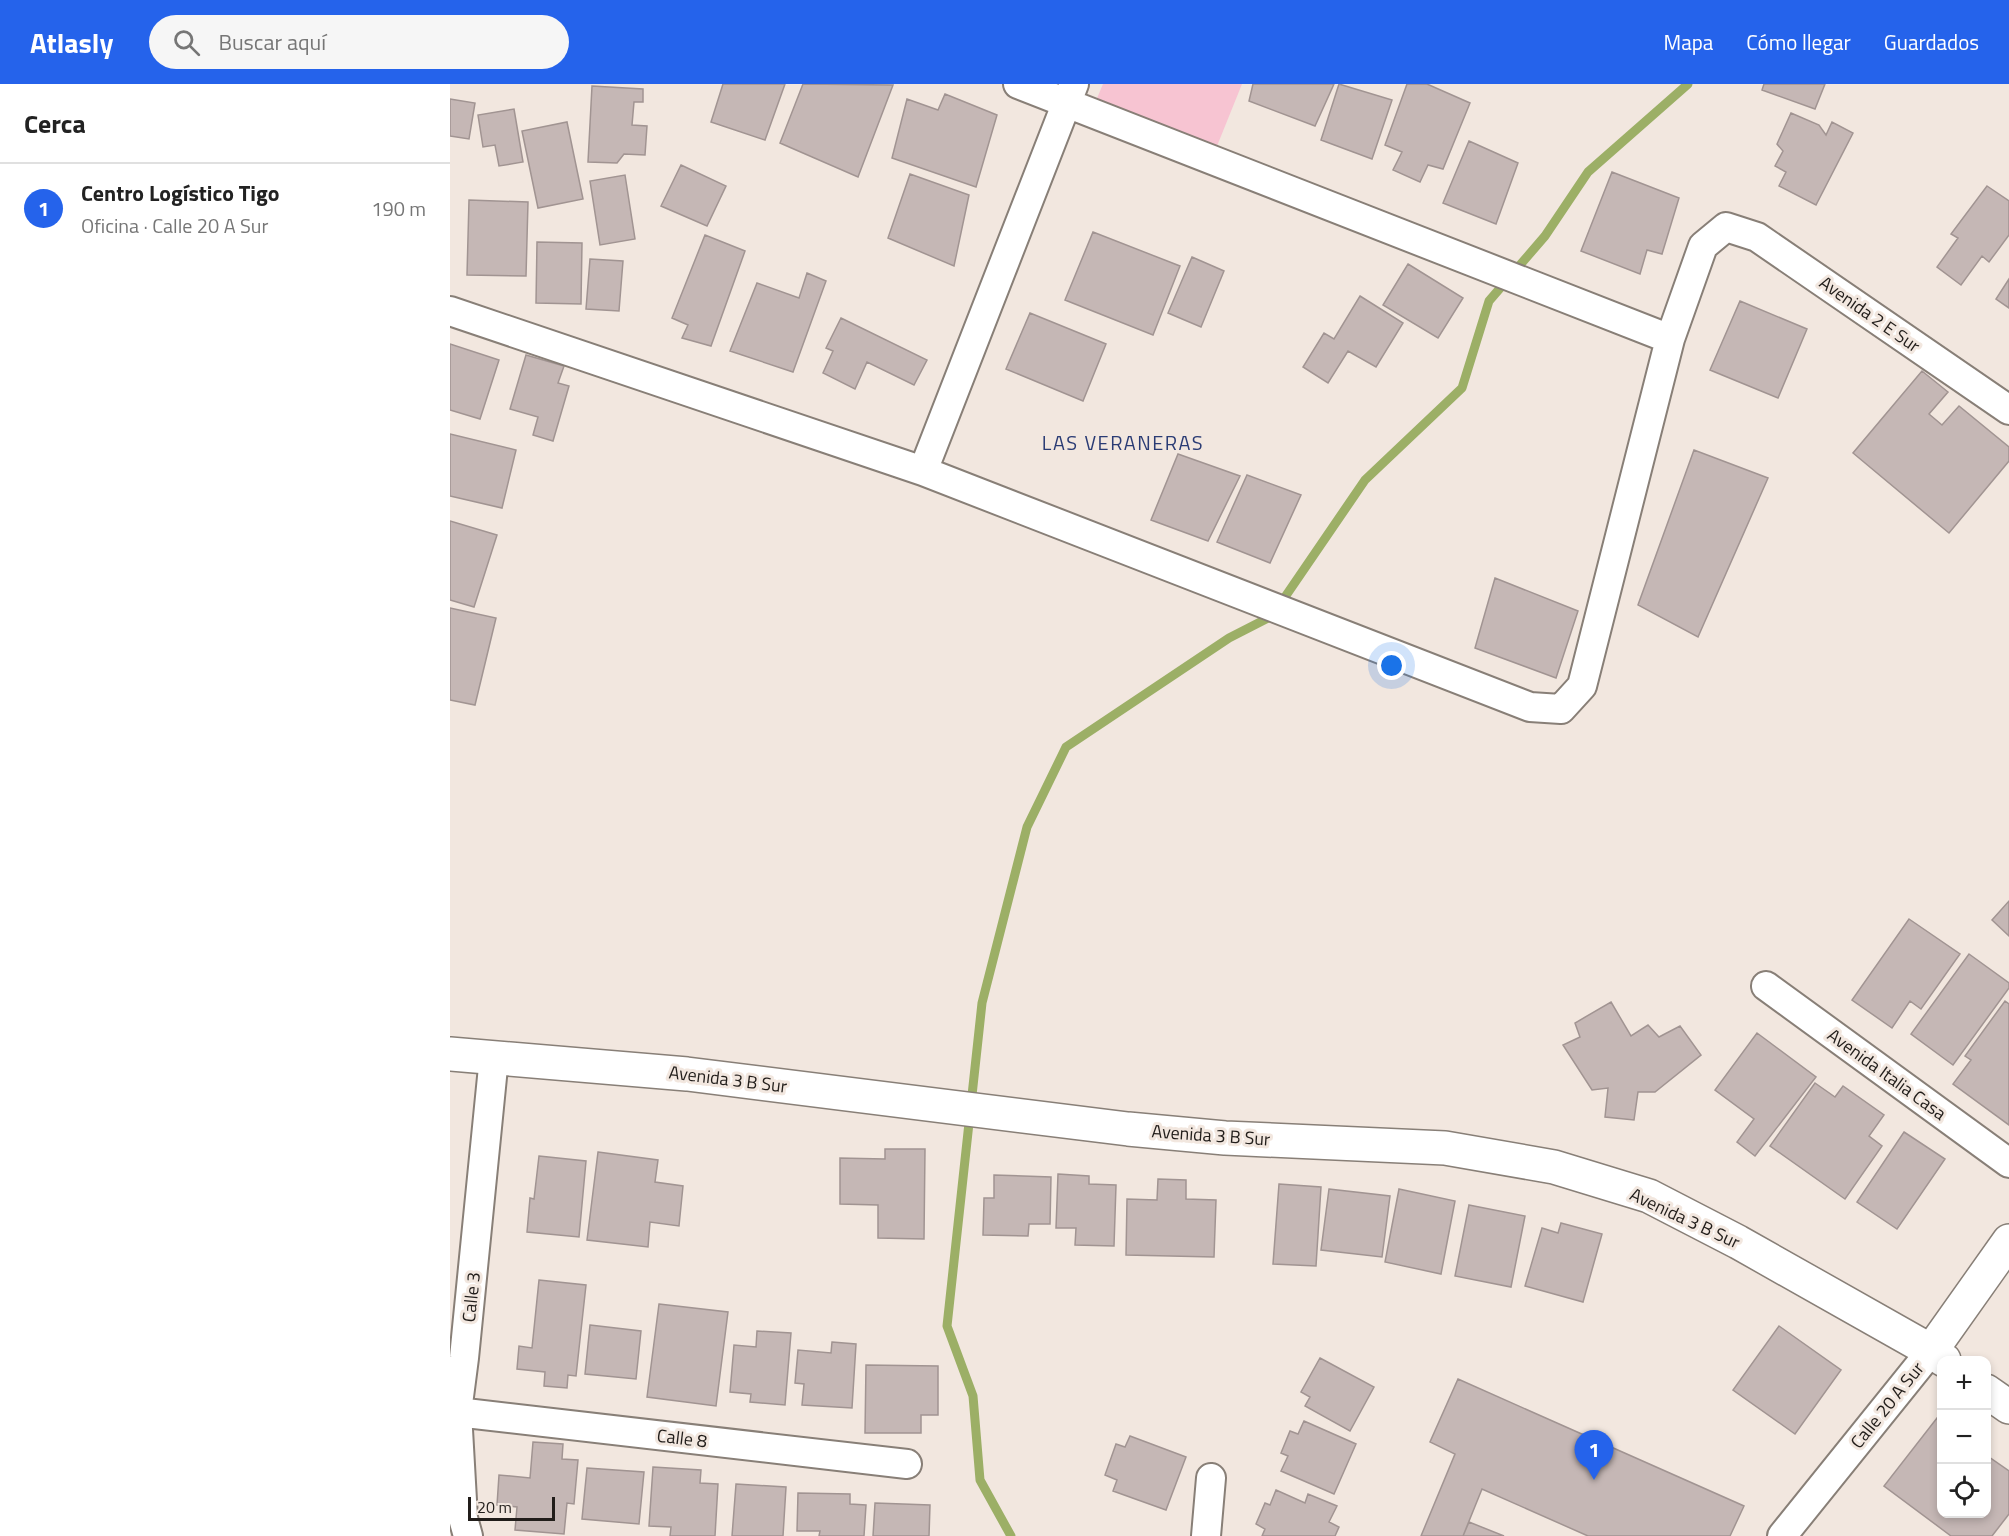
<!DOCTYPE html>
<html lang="es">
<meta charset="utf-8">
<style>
:root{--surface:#fff;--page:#f6f6f6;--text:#222;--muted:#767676;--line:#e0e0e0;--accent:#2563eb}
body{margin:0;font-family:"Titillium Web",sans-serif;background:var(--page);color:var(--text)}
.controls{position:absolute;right:18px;bottom:18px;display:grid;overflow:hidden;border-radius:12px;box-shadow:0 3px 9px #0003}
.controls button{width:54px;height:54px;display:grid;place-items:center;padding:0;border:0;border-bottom:2px solid var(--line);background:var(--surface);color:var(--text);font:30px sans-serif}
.scale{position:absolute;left:18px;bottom:15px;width:87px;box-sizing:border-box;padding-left:6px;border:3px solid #211d1a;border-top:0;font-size:16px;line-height:21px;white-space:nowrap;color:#211d1a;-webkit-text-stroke:4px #f2e7df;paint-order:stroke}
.you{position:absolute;left:942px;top:582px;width:21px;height:21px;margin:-15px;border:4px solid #fff;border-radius:50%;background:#1a73e8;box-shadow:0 0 0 9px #1a73e833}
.badge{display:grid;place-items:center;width:39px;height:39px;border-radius:50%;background:var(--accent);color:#fff;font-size:20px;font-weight:700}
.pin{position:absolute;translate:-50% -50px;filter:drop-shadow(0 2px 3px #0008)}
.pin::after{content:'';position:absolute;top:32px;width:21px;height:18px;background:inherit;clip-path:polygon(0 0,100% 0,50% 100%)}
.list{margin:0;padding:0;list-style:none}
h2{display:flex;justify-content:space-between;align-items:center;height:78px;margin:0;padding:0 24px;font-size:26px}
h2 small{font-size:20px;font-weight:400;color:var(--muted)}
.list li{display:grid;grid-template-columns:39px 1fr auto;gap:18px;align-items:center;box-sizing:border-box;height:90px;padding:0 24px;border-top:2px solid var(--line)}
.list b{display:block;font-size:22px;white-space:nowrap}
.list p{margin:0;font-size:20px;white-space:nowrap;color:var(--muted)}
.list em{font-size:20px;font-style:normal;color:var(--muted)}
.icon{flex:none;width:33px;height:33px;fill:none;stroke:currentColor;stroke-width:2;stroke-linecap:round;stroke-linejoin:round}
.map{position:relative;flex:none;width:1559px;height:1452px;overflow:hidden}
header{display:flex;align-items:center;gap:36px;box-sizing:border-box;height:84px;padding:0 30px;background:var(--accent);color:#fff}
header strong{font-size:28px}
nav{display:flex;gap:33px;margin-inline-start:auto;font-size:21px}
.search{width:420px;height:54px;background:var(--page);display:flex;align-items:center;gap:15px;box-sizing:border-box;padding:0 21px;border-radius:33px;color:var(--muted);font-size:22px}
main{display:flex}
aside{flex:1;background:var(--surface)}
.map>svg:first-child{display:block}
.green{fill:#f7c4d2}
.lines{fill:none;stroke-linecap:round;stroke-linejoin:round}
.stream{stroke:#9caf66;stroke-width:9}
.building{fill:#c5b7b5;stroke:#a19492;stroke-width:1.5}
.minor-casing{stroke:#887f77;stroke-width:32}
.tertiary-casing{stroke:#887f77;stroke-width:36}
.minor{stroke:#fff;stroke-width:28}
.tertiary{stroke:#fff;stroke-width:33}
.labels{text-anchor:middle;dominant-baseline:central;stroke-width:6;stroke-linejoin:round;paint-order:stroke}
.street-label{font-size:18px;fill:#211d1a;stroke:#f2e7df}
.neighbourhood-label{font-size:20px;letter-spacing:1.5px;fill:#2a3b74;stroke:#f2e7df}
</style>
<header>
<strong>Atlasly</strong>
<div class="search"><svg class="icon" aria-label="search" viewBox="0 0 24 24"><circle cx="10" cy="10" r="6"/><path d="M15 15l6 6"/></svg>Buscar aquí</div>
<nav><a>Mapa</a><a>Cómo llegar</a><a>Guardados</a></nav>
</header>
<main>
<aside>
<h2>Cerca<small></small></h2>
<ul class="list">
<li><span class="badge">1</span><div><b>Centro Logístico Tigo</b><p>Oficina · Calle 20 A Sur</p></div><em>190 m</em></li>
</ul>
</aside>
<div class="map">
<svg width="1559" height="1452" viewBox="0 0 1559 1452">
<rect width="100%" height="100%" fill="#f2e7df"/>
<path class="green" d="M653,0H792L765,67L645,19Z"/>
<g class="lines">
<path class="stream" d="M561,1452L530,1396L523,1312L497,1242L532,919L577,743L616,663L779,554L822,532L915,396L1012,304L1039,217L1095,152L1138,88L1238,0"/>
</g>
<path class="building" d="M273,0H335L315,56L261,38Z
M353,0L443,1L408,93L330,59Z
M803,0H884L865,42L799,17Z
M889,0L942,16L922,75L871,56Z
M957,0H977L1020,19L993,85L978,81L970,98L943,86L952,68L935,61Z
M1314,0H1375L1365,25L1312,6Z
M142,2L193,5V18H184L182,41L197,42L195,71L174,70L167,79L138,78Z
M495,10L547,31L526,103L442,74L457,15L488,26Z
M0,15L25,19L19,55L0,52Z
M64,25L73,78L49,82L45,61L33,63L28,31Z
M1341,29L1369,41L1376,51L1382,38L1403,49L1366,121L1329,102L1336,88L1325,82L1333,67L1327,60Z
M117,38L133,115L88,124L72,47Z
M1019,57L1068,79L1046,140L993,119Z
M231,81L276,102L257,142L211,122Z
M1162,88L1229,114L1212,170L1197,166L1190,190L1131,167Z
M460,90L519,111L504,182L438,154Z
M175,91L185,155L150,161L140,97Z
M1537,102L1559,117V151L1539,178L1532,172L1511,201L1487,183L1508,154L1501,150Z
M19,116L78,118L76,192L17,191Z
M643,148L730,182L703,251L615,216Z
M255,151L295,167L261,262L232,254L238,241L222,234Z
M87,158L132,159L131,220L86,219Z
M742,173L774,187L751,243L718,229Z
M140,175L173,177L169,227L136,225Z
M958,180L1013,214L988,254L933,221Z
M357,189L376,197L343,288L280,267L307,199L349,214Z
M1559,195V224L1546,215Z
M910,212L953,239L926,283L898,267L878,299L853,283L874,249L884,255Z
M1290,217L1357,245L1328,314L1260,286Z
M580,229L656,260L633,317L556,285Z
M391,234L477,276L464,301L417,278L405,305L373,289L383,267L376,264Z
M0,260L49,276L30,335L0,326Z
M76,271L114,282L108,299L119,302L103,357L83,351L88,333L60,325Z
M1472,287L1498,308L1479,330L1492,341L1509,322L1559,363V377L1499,449L1403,369Z
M0,350L66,366L52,424L0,412Z
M1244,366L1318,394L1248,553L1188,521Z
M728,370L790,392L758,457L701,436Z
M797,391L851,411L820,479L767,458Z
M0,437L47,451L24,523L0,516Z
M1045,494L1128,527L1106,594L1025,564Z
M0,524L46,534L25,621L0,616Z
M1559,817V852L1542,836Z
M1459,835L1510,870L1471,925L1460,917L1442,944L1402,916Z
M1519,870L1559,899V904L1503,981L1461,950Z
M1555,917L1559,920V1041L1503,1000L1521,976L1515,972Z
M1161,918L1181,952L1198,941L1209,953L1230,942L1251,971L1205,1008H1188L1184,1036L1155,1033L1158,1004L1142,1006L1113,961L1130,953L1125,939Z
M1307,949L1366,993L1305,1072L1287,1058L1304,1035L1265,1006Z
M1365,999L1385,1013L1393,1002L1434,1031L1419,1052L1432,1062L1395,1115L1320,1062Z
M1454,1048L1495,1075L1447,1145L1407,1118Z
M435,1065H475L474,1155L428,1154V1121L390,1120V1074L435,1075Z
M148,1068L208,1076L205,1098L233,1102L229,1142L200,1138L198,1163L137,1156Z
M89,1072L136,1077L129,1153L77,1148L80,1114L84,1115Z
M608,1090L639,1092V1100L666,1101L664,1162L625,1161L626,1144H606Z
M544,1091L601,1093L600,1140H579L578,1152L533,1151L534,1114H544Z
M708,1095L736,1096V1115L766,1116L764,1173L676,1171L677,1115L707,1116Z
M829,1100L871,1103L866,1182L823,1180Z
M879,1105L940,1112L932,1173L871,1166Z
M949,1105L1005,1117L991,1190L935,1178Z
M1019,1121L1075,1132L1061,1203L1005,1192Z
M1111,1139L1152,1150L1133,1218L1075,1202L1092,1144L1108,1149Z
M89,1196L136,1201L126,1292L118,1291L117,1304L94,1302L95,1288L67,1285L69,1262L82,1264Z
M209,1220L278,1228L266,1322L197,1313Z
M140,1241L191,1247L186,1295L135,1290Z
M1329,1242L1391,1286L1345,1350L1283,1306Z
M307,1247L341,1249L335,1321L300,1318L301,1310L280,1308L284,1261L306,1263Z
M382,1258L406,1260L402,1324L352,1321L354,1300L345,1299L348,1266L381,1269Z
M870,1274L924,1303L900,1347L855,1322L860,1313L851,1308Z
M416,1281L488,1282V1331H471V1349H415Z
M1008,1295L1294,1422L1280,1452H1138L1032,1405L1013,1452H971L1005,1370L980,1358Z
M1487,1334L1492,1337V1430H1536V1371L1559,1387V1430L1542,1452H1501L1434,1402Z
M854,1337L906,1360L884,1410L831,1387L838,1372L831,1369L840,1347L848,1350Z
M680,1352L736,1373L716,1426L663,1407L667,1396L655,1391L666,1360L675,1363Z
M83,1358L113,1360L112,1375L128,1376L124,1420L117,1419L114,1450L65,1446L67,1423L47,1421L49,1391L80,1394Z
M203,1383L251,1386L250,1399L268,1400L265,1452H220L221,1443L199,1442Z
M137,1384L194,1388L189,1440L132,1435Z
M286,1400L336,1403L333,1452H282Z
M826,1406L855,1419L858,1410L887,1422L879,1438L889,1443L885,1452H812L815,1445L806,1440L815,1419L820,1421Z
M348,1409L400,1410V1420L416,1421L414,1452H369L370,1447H347Z
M425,1419L480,1421L479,1452H423Z
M1019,1438L1054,1452H1013Z"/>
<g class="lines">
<g class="minor-casing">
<path id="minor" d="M568,0L1220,255
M0,227L473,387L1080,623L1111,625L1132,602L1220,255L1253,162L1276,143L1307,153L1559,326
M473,387L624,0
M1316,902L1559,1079
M7,1328L457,1380
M18,1452L13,1434L7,1328L14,1274L44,973
M756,1452L761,1394
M1332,1452L1481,1267"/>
</g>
<g class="tertiary-casing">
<path id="tertiary" d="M0,970L237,990L678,1045L775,1054L995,1064L1104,1083L1199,1112L1288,1158L1481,1267L1494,1276
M1481,1267L1559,1157
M1536,1307L1559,1323"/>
</g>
<use href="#minor" class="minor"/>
<use href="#tertiary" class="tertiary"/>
</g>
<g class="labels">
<g class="street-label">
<text transform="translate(1420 230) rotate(35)">Avenida 2 E Sur</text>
<text transform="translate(1437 990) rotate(36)">Avenida Italia Casa</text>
<text transform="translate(278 995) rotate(7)">Avenida 3 B Sur</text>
<text transform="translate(761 1051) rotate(4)">Avenida 3 B Sur</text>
<text transform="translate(1235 1134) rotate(25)">Avenida 3 B Sur</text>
<text transform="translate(21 1213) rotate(-84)">Calle 3</text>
<text transform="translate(1437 1321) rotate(-51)">Calle 20 A Sur</text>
<text transform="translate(232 1354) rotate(7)">Calle 8</text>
</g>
<g class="neighbourhood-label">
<text x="673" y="358">LAS VERANERAS</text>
</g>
</g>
</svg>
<div class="controls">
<button>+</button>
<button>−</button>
<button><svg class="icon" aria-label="locate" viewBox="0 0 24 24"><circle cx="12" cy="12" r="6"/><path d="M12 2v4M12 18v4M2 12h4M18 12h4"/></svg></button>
</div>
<div class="scale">20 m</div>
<div class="you"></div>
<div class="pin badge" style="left:1144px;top:1396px">1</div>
</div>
</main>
